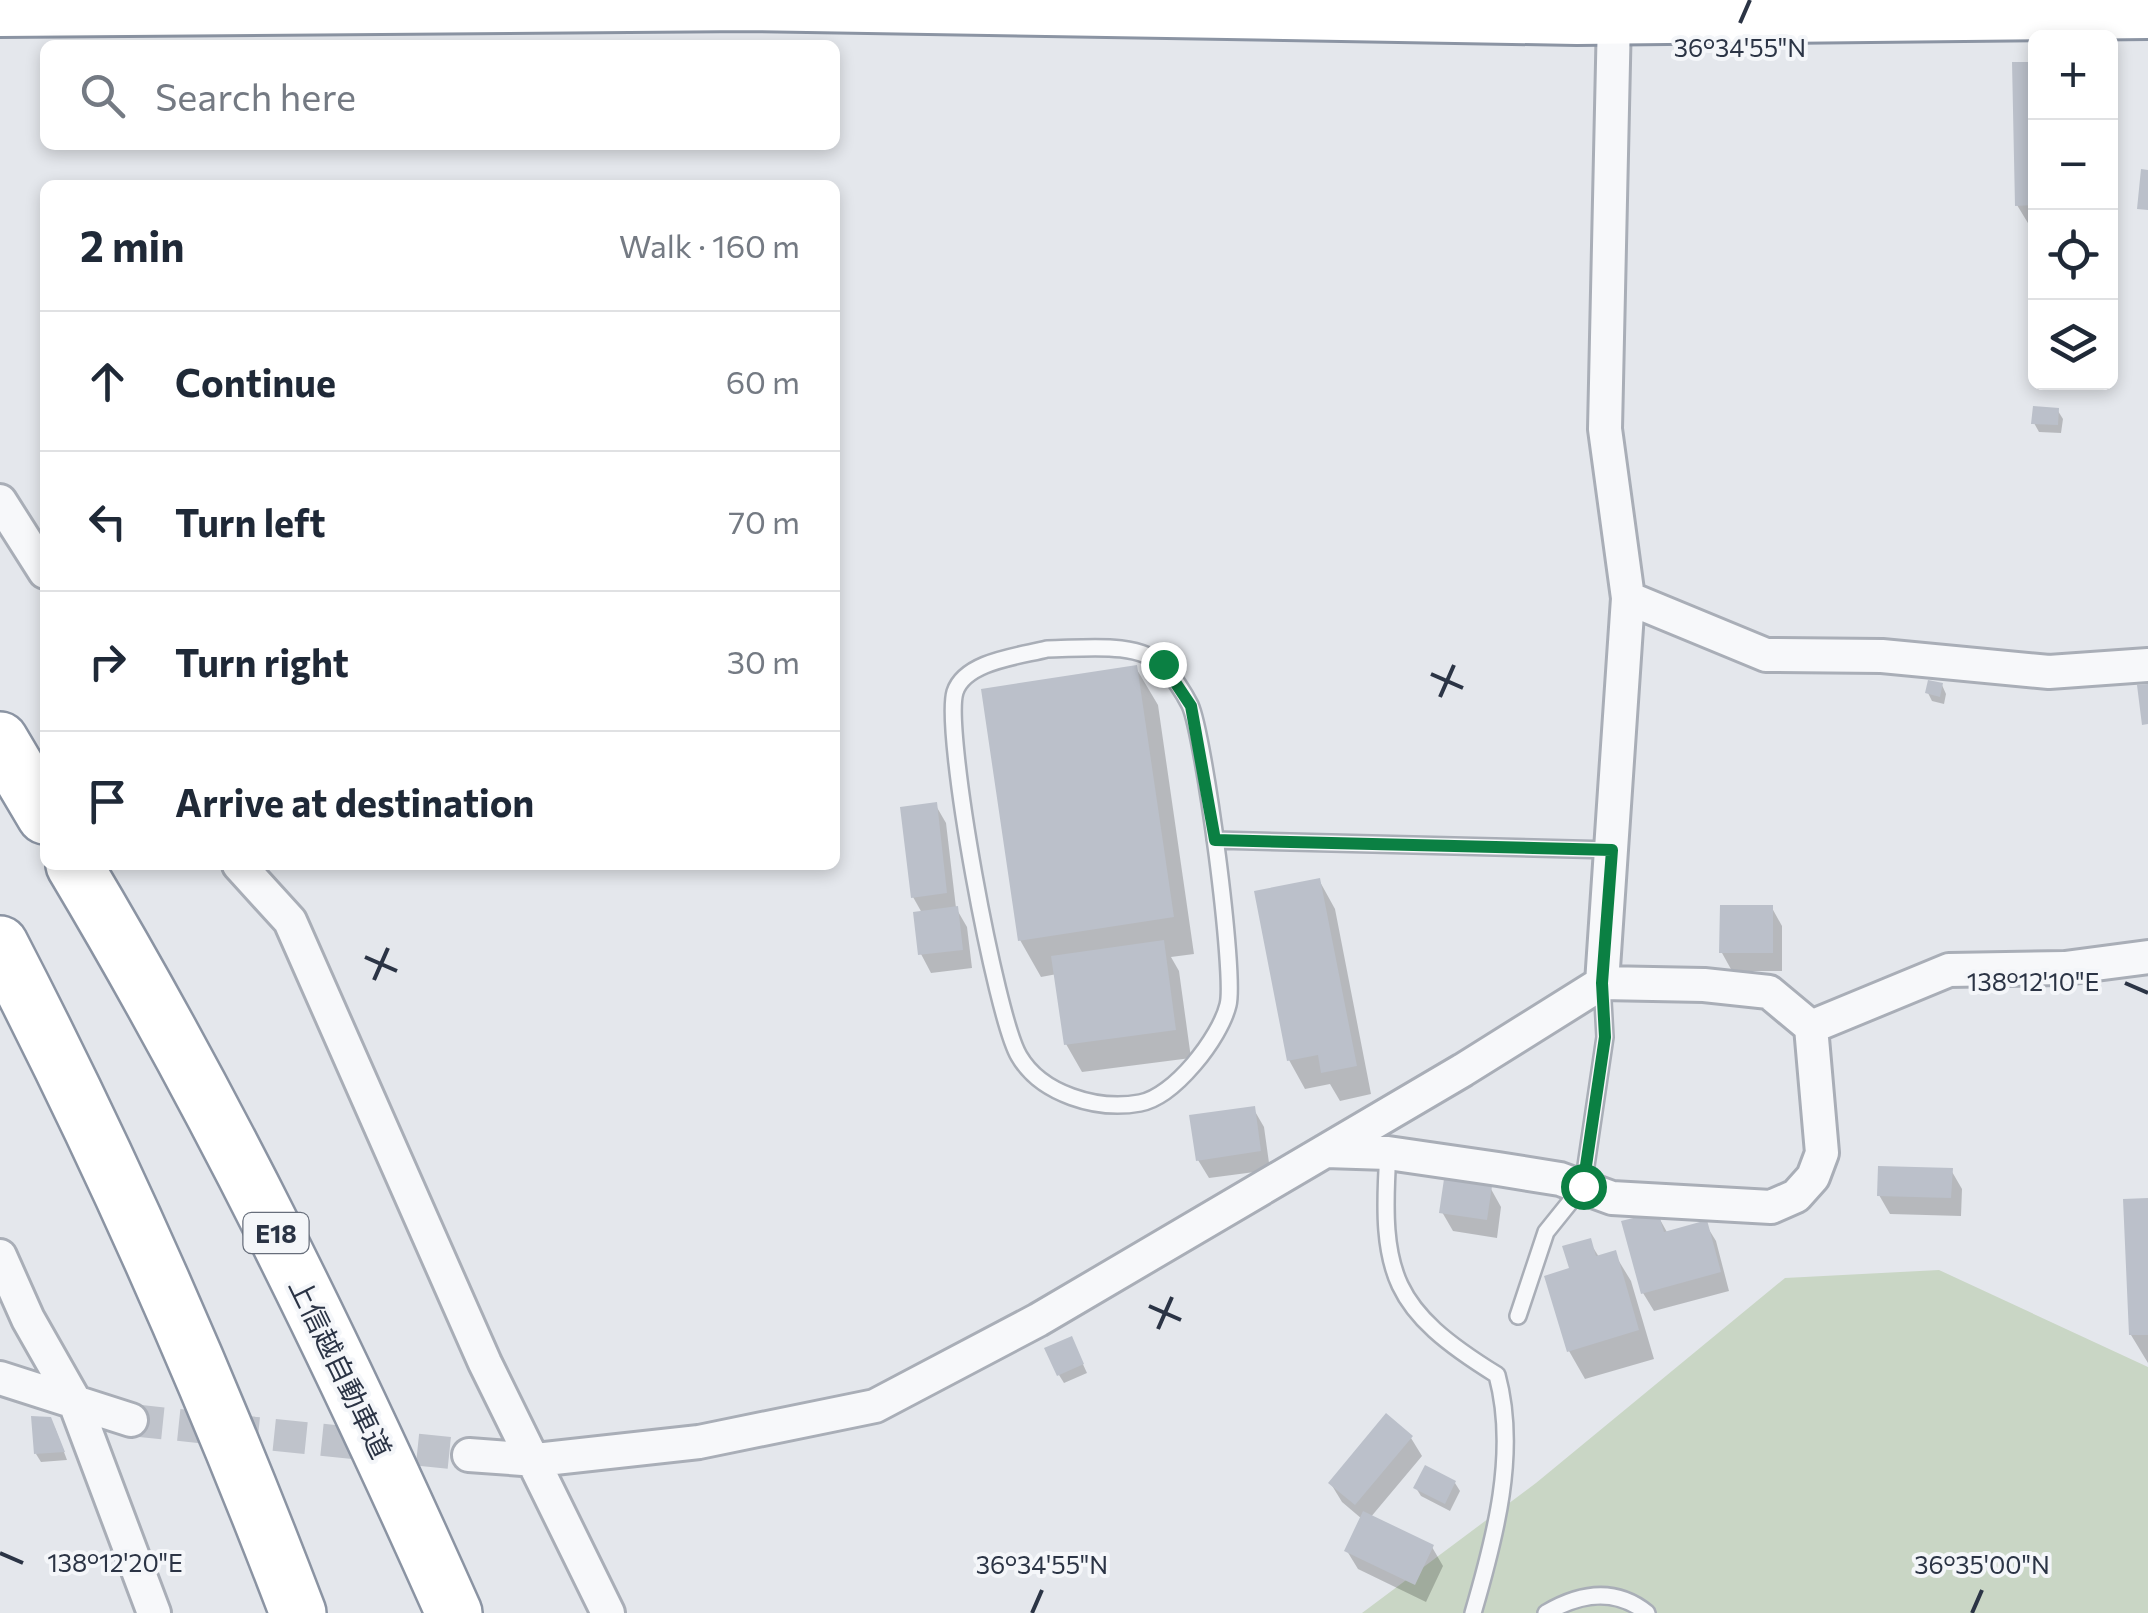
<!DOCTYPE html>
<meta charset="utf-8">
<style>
:root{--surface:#fff;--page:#f2f2f3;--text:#1f2937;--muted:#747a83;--line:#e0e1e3}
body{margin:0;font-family:Commissioner,"Noto Sans JP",sans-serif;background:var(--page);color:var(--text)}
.controls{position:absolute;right:30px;top:30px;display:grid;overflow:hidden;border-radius:15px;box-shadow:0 5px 15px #0003}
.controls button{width:90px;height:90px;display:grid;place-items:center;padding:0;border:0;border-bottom:2px solid var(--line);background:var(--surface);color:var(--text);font:50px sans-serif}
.stop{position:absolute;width:30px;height:30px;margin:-22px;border:8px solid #0b8043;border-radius:50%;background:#fff}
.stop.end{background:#0b8043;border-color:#fff;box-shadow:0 2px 10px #0008}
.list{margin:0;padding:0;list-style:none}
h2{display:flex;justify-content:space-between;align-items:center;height:130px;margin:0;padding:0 40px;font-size:42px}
h2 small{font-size:32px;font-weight:400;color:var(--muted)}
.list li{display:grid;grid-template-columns:65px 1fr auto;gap:30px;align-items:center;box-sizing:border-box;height:140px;padding:0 40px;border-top:2px solid var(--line)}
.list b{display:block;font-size:38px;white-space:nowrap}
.list em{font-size:32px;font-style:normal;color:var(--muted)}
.icon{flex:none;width:55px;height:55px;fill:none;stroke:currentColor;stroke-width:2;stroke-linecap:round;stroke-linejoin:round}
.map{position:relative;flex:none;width:2148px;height:1613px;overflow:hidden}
.search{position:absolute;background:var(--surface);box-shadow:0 5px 15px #0003;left:40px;top:40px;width:800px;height:110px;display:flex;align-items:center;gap:25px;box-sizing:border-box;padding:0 35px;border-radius:15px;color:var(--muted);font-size:38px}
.panel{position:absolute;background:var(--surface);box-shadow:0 5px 15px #0003;left:40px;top:180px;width:800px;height:690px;border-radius:15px}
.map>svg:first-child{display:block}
.green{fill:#c9d6c5}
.shadow{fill:#0003}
.building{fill:#bbc0ca}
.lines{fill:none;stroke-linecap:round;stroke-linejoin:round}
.minor-tunnel{stroke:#bfc3cb;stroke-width:32;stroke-dasharray:32 16;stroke-linecap:butt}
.service-casing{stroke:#a9aeb7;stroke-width:20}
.minor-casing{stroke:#a9aeb7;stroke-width:38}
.trunk-casing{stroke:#8b94a3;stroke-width:58}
.motorway-casing{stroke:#8b94a3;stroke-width:60}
.service{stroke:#f7f8fa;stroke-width:15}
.minor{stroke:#f7f8fa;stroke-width:32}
.trunk{stroke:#fff;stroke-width:52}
.motorway{stroke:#fff;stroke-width:55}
.route{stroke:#0b8043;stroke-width:12}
.ticks{fill:none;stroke:#2b3445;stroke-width:4}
.labels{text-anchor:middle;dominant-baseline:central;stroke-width:8;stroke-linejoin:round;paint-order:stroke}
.shield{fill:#f4f6f9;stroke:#676e7b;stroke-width:2.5}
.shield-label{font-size:25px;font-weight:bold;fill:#2b3445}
.street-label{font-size:28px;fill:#2b3445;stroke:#f4f6f9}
.ticks-label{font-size:25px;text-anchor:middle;fill:#2b3445;stroke:#f4f6f9;stroke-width:8;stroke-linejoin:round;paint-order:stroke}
</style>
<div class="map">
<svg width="2148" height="1613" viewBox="0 0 2148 1613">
<rect width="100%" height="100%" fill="#e4e7ec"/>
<path class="green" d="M1939,1270L2148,1367V1613H1362L1536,1483L1785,1278Z"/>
<path class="shadow" d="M2036,64V233H2034L2017,205Z
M2058,411L2063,419L2061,433L2039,432L2034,423Z
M1136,668L1158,705L1194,954L1171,957L1179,971L1191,1058L1082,1072L1066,1044L1057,974L1041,977L1020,940Z
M1942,685L1946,694L1944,704L1932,701L1928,693Z
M935,804L946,823L956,908L967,927L972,968L931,973L921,954L922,913L913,897Z
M1319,880L1335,909L1371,1094L1340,1101L1330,1084L1305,1089L1289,1060Z
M1772,908L1782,926V971H1732L1722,953Z
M1253,1108L1264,1127L1270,1170L1209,1178L1198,1160Z
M1951,1170L1962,1189L1961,1216L1890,1214L1879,1195Z
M1491,1189L1501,1207L1497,1238L1453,1231L1442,1212Z
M2148,1200V1363L2131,1335Z
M1657,1214L1668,1234L1705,1223L1716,1241L1729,1291L1654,1311L1643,1293Z
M1589,1241L1599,1257L1614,1253L1631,1281L1654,1359L1585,1379L1569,1351L1572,1270Z
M1075,1347L1087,1373L1064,1383L1059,1375Z
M55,1428L67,1460L41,1462L36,1454Z
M1411,1438L1422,1456L1370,1518L1432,1547L1443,1566L1426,1602L1358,1569L1347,1551L1362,1519L1342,1502L1331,1484Z
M1455,1483L1460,1491L1450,1511L1421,1496L1416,1488Z"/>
<path class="building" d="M2012,62H2036V205L2015,206Z
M2141,169L2148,170V210L2137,209Z
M2033,406L2059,408L2058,425L2031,424Z
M1137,665L1174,917L1018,941L981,689Z
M1928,680L1943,683L1940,697L1925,693Z
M2148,684V724L2142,725L2137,685Z
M937,802L947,893L911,898L900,807Z
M1320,878L1357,1066L1321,1073L1318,1055L1287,1061L1254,891Z
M1720,905H1773V953H1719Z
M958,906L963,950L918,955L913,912Z
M1164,940L1176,1030L1064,1045L1051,956Z
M1255,1106L1261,1151L1196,1161L1189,1115Z
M1878,1166L1953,1168L1951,1198L1877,1196Z
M1444,1179L1492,1186L1487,1220L1439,1213Z
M2148,1198V1335H2129L2123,1199Z
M1658,1212L1664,1232L1707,1220L1721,1272L1641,1294L1621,1221Z
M1591,1238L1596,1256L1616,1250L1639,1330L1567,1352L1544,1276L1569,1268L1562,1246Z
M1072,1336L1084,1364L1057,1376L1044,1348Z
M1386,1413L1413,1436L1355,1505L1328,1483Z
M31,1416L51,1417L65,1452L34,1454Z
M1425,1465L1456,1481L1445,1504L1413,1488Z
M1363,1511L1434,1545L1415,1585L1344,1551Z"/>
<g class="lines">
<path class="minor-tunnel" d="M131,1420L469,1455"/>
<g class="service-casing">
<path id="service" d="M1047,649C1081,649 1139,640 1164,667C1173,676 1184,693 1190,705C1204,735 1236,975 1228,1005C1220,1038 1174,1097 1140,1103C1097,1111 1041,1094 1019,1056C996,1018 943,732 955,692C965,661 1020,656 1047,649Z
M1215,840L1612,850
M1388,1153C1380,1275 1392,1310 1497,1375C1518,1452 1495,1538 1473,1613
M1518,1316L1546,1232L1583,1186L1605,1037L1602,983
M1546,1613C1580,1593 1615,1587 1647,1613"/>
</g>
<g class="minor-casing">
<path id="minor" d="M0,501L45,572
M1628,598L1766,655L1882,656L2049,672L2148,665
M239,865L290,921L485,1363L608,1613
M1602,983L1628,598L1605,429L1614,17
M1326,1151L1388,1153L1498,1169L1560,1179L1612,1198L1771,1207L1796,1196L1813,1177L1822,1153L1811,1027
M0,1256L28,1319L74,1400L154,1613
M0,1378L131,1420
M469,1455L536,1460L699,1442L875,1406L1038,1320L1463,1070L1602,983L1704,985L1769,992L1811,1027L1949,970L2065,968L2148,957"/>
</g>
<g class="trunk-casing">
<path id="trunk" d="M0,10L750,4L1577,18L2148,12"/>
</g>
<g class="motorway-casing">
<path id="motorway" d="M0,740L45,816
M74,865C218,1106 340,1357 454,1613
M0,944C112,1160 211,1385 298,1613"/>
</g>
<use href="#service" class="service"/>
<use href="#minor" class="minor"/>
<use href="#trunk" class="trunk"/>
<use href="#motorway" class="motorway"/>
</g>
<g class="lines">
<path class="route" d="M1163,664L1191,706L1215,840L1612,850L1602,983L1605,1037L1583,1186"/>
</g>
<path class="ticks" d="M1740,23L1750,0M1431,674L1463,688M1440,697L1454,665M365,957L397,971M374,980L388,948M2125,983L2148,993M1149,1306L1181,1320M1158,1329L1172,1297M0,1553L23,1563M1032,1613L1042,1590M1972,1613L1982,1590"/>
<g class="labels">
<rect class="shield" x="243.5" y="1213" width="65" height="40" rx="8"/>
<g class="shield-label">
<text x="276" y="1233">E18</text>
</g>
<g class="street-label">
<text transform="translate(341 1368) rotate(64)">上信越自動車道</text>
</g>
</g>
<g class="ticks-label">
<text x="1740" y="57">36°34'55"N</text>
<text x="2033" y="991">138°12'10"E</text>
<text x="115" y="1572">138°12'20"E</text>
<text x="1042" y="1574">36°34'55"N</text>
<text x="1982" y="1574">36°35'00"N</text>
</g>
</svg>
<div class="controls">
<button>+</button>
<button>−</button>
<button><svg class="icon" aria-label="locate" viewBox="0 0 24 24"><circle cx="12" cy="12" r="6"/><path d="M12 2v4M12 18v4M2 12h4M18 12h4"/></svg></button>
<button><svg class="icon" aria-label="layers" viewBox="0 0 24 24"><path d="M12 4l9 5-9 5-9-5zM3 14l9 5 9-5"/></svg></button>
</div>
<div class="stop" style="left:1583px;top:1186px"></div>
<div class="stop end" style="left:1163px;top:664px"></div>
<div class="search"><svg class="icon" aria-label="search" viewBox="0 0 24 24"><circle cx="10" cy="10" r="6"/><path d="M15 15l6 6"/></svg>Search here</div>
<section class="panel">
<h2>2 min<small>Walk · 160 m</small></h2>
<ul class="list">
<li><svg class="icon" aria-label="ahead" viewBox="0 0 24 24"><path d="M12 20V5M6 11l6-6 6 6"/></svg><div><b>Continue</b></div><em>60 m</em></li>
<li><svg class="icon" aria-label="left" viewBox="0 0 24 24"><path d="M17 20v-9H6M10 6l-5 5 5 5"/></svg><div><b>Turn left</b></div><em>70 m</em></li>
<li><svg class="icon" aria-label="right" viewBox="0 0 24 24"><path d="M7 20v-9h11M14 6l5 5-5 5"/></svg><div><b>Turn right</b></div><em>30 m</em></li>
<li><svg class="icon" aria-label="arrive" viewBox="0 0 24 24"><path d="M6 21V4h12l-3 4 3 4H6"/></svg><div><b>Arrive at destination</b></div></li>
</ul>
</section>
</div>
